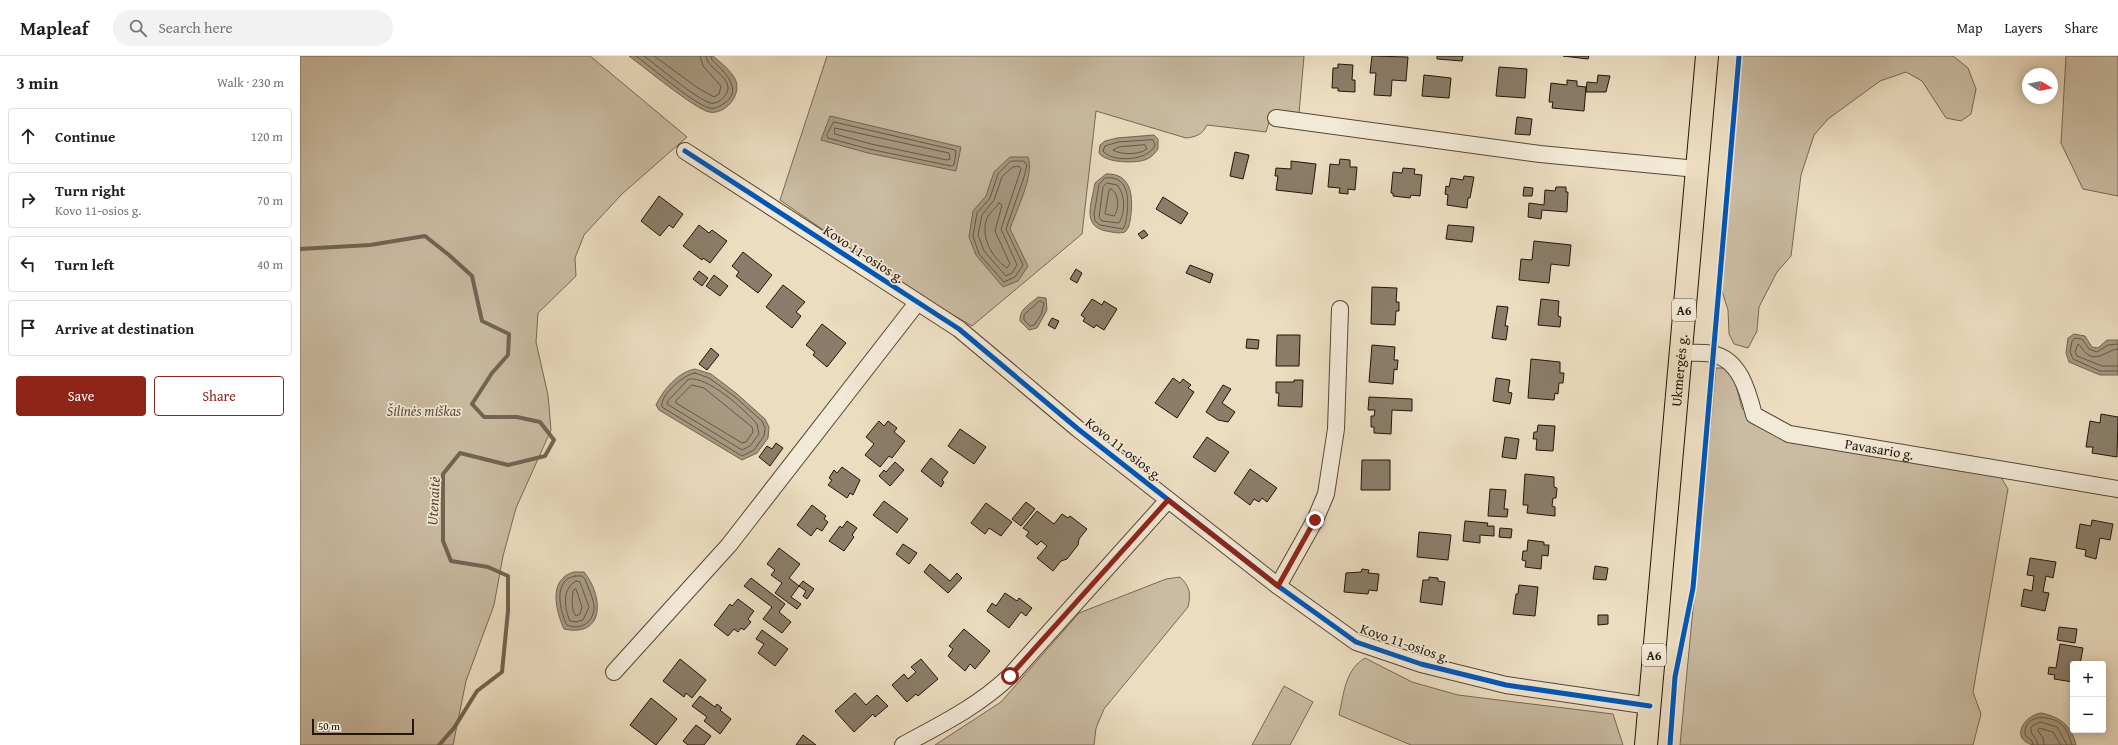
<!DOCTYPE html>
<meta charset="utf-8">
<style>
:root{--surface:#fff;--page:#f2f2f2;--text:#202124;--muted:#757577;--line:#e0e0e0;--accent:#8f2418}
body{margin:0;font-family:"Gentium Book Plus",serif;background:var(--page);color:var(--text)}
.controls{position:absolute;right:12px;bottom:12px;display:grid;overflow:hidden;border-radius:4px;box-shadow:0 2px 10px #0003}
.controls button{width:36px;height:36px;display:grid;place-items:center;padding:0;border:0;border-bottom:1px solid var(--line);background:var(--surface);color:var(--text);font:20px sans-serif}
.compass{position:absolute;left:1722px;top:12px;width:36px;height:36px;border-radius:50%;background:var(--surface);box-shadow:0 2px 10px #0003;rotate:100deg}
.scale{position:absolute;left:12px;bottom:10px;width:102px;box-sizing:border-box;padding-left:4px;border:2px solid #221509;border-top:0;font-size:11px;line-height:14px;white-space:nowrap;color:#221509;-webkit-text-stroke:3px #f3e9d7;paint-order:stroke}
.stop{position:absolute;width:12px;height:12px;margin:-9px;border:3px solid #8f2418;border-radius:50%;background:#fff}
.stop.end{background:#8f2418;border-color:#fff;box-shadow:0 1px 4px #0008}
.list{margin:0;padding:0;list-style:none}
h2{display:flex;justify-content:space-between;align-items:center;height:52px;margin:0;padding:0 16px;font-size:17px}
h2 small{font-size:13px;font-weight:400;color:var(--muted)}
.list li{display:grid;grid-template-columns:26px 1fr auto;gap:12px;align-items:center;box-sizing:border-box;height:56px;margin:0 8px 8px;padding:0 8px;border:1px solid var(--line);border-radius:4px}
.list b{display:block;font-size:15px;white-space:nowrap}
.list p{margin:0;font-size:13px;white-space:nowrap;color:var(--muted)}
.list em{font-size:13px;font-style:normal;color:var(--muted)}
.actions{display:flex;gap:8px;padding:12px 16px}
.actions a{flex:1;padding:9px 0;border:1px solid var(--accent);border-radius:4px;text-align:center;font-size:14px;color:var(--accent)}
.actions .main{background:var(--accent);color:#fff}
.icon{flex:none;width:22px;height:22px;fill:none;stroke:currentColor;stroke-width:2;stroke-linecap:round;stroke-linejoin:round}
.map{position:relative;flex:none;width:1818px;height:689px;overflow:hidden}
header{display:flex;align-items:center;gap:24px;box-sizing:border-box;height:56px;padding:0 20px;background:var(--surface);border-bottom:1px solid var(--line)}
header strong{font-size:19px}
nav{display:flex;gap:22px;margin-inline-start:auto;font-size:14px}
.search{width:280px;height:36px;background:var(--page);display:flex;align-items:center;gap:10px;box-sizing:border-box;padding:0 14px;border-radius:22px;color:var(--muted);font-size:15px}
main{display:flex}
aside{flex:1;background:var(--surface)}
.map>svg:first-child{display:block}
.green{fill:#cabba2;stroke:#766856}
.water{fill:#a79982;stroke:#726452}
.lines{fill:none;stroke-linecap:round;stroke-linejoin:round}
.shore{stroke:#645746;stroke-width:1}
.stream{stroke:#726452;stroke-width:4}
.building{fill:#8b7d69;stroke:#221509}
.minor-casing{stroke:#544737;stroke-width:18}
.highway-casing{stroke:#221509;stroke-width:24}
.minor{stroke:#f3e9d7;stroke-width:16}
.highway{stroke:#ecddc1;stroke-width:22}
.cycleway-casing{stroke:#f3e9d7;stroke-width:8}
.cycleway{stroke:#0057b8;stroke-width:5}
.route{stroke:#8f2418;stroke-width:5}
.labels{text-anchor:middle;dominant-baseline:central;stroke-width:3.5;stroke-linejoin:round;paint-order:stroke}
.shield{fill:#f3e9d7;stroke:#615547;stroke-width:1}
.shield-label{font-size:13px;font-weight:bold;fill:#221509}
.street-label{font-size:14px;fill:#221509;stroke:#f3e9d7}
.park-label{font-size:14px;font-style:italic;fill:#5d4f3f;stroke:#f3e9d7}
.water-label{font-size:15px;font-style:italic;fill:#574a39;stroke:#f3e9d7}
</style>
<header>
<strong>Mapleaf</strong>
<div class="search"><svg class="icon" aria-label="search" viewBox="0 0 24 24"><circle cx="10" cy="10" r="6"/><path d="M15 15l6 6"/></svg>Search here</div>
<nav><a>Map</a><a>Layers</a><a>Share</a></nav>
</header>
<main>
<aside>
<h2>3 min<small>Walk · 230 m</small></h2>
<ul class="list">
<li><svg class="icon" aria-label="ahead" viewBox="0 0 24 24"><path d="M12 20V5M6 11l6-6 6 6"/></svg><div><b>Continue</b></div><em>120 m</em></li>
<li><svg class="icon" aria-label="right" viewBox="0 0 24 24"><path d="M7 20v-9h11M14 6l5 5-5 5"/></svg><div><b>Turn right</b><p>Kovo 11-osios g.</p></div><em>70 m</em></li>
<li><svg class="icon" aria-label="left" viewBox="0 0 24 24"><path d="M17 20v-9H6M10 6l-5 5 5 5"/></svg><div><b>Turn left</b></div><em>40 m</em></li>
<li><svg class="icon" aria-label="arrive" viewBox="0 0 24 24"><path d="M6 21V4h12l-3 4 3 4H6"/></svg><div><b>Arrive at destination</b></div></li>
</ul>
<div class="actions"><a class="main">Save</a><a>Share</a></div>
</aside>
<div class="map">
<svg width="1818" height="689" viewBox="0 0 1818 689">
<rect width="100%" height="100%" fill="#ecddc1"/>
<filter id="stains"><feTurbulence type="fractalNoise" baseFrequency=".005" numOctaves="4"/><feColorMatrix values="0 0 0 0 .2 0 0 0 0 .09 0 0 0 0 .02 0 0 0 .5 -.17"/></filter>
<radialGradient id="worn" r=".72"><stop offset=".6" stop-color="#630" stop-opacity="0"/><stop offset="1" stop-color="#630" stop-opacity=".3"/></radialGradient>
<path class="green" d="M0,0H290L387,81L322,138L284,179L275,202L276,220L238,257L236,286L248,339L251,374L216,452L203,500L194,549L166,625L153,689H0Z
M527,0H1004L999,58L972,56L966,76L907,69C903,78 896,81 886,82L796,55L782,178L672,270L609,233L480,144Z
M1442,0H1653L1668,12L1676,33L1671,58L1661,65L1646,62L1622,25L1606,16L1580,25L1528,63L1514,79L1501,119L1491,200L1477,216L1459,251L1457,275L1448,292L1434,288L1429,278L1428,254L1421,232Z
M1766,0H1818V140L1783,133L1761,87Z
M1416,312H1427L1434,322L1442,352L1454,365L1699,418L1708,433L1673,636L1681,658L1673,689H1380Z
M880,521C890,531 891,537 888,551L804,653L796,672L794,689H635L701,646L779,557L866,523Z
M1065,602L1112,626L1158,639L1313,658L1323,689H1111L1039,659C1044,637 1045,614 1065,602Z
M984,630L1013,646L990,689H952Z"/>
<path class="water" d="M329,0H413C420,6 432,15 436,25C441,40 425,59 409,56C395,53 344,11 329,0Z
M530,60L661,91L656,115L568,97L521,84Z
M854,79L858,83V93C855,97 852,101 847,103C837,108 805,107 799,97L800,89L805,85L817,82Z
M710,101H728C735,118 716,155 710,173L728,210L718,225L703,231L676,199L669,181L673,155L686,140L694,116Z
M806,118C831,117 833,139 831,158C830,165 830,171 825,176C819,178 812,176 806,175C781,170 792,146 795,127Z
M738,241L746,242L747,254L737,272L729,274L720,265C719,253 730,248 738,241Z
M1774,278L1785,280L1792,291L1798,292L1807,284H1818V319H1800L1769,306L1766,297L1768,282Z
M395,313L411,318L436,337L465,363L469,371L468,382L457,397L442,404L359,354L356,349C363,334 378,316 395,313Z
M274,516H284C303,539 306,582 264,573C258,560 250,534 263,522C265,519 271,517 274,516Z
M1741,657C1760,661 1771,669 1776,689C1763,689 1745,689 1733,689C1710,683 1723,660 1741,657Z"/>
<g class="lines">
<path class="shore" d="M336,0C353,12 391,46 409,52C414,53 419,51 423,48C445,35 424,15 412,4L411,0
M344,0C359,11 395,42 410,47C418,49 427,40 428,33C429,19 407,13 406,0
M354,0L398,32L414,41L419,38L421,30L403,10L400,0
M534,66L655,94L656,96L654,109L651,110L569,93L528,82L527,79Z
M535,72L649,97L650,103L647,104L571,88L535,78Z
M853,84L855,89C849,105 812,107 803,95L805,90L818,86Z
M845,89L847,93C839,99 821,99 813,94L819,91Z
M711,105H724L727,109L724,121L706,173L723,209L715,221L704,226L679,198L673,180L677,157L690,142L698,118Z
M713,111L719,110L721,113L701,173L717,209L712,217L706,220L684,195L678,179L682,159L694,144L702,121Z
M805,122C828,119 829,141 827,158C826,163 826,168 823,173L800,169L795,165L794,158L799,129Z
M807,127L817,129C826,139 825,157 819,167L802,165L799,161L803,131Z
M811,133C820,138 819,154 814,160L805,158L809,134Z
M699,147L702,149L695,175L710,208L707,212C692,202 680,181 687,162C689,157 696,152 699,147Z
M740,245L744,247L741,259L734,269L730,270L724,264V259Z
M1818,288L1808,289L1797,296L1789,293L1782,283L1775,282L1772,285L1770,296L1773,303L1800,315H1818
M1818,293C1807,294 1798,306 1787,298C1783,295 1781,290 1778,288L1775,296L1777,300L1802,310H1818
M395,317L409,322L434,340L462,365L465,372L464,380L454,394L442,400L362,351C359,340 384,318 395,317Z
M389,323C408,320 445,354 457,368L459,378L450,390L442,394L367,348L368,345Z
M392,329L404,332L452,371L453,376L446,386L442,387L376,347V345Z
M275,520H282L285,523C288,532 293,541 294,550C295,566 280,575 267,569C261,558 255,534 266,524C268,522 272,521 275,520Z
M276,525L280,526L289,551L283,564L276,566L270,565C264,552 262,532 276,525Z
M276,533L282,551L280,558L276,560C271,554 272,543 273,535Z
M1733,689L1732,685L1725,679C1723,659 1746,658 1760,667C1766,671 1770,682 1772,689
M1738,689C1737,680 1728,679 1732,670L1740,666L1757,671L1767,689
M1744,689L1743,682L1738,675L1739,672L1753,676L1761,689"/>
<path class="stream" d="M0,193L70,189L125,180L149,199L172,220L182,265L209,278L208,299L192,317L172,348L184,361H217L240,366L254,384L245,400L208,409L160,397L143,418V485L151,505L188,511L208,520V555L202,616L177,635L154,672L139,689"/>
</g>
<path class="building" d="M1072,0L1108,1L1106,25L1092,24L1091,40L1074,39L1076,17H1070Z
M1137,0H1163L1162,5L1137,3Z
M1263,0H1289L1288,3Z
M1038,8L1053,9L1052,24H1055V36L1038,35V32H1032L1033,12H1038Z
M1199,11L1227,13L1225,42L1196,40Z
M1124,19L1151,22L1149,42L1122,40Z
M1298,19L1310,20L1306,36H1286L1287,26L1297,27Z
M1267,24L1277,25V30L1286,31L1284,55L1252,52L1253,46H1249L1251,27L1267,29Z
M1217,61L1232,63L1230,79L1215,78Z
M935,96L949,99L943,123L930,120Z
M1040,103L1050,104V111H1057L1055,134L1048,133V138L1039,137L1040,132L1028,131L1030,108L1039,109Z
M991,105L1016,108L1012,138L976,134L978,120H975L976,112L991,113Z
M1103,112L1115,113L1114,118L1122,119L1120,140L1111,139L1110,142L1093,140V137H1091L1093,116L1102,117Z
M1164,120L1174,121L1170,142H1168L1167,152L1147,149L1148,139L1145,138L1146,130L1149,131L1151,122L1163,124Z
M1224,131L1233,132L1232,140H1223Z
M1256,131H1266V136H1268L1267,156L1242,154L1241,163L1228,161L1229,147L1244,149L1245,134L1255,135Z
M359,140L383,158L373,172L369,169L360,180L341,165Z
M863,141L888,157L881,168L856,153Z
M399,169L409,177L412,174L427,185L410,207L403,202L402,204L383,190Z
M1148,169L1174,171L1172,186L1146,183Z
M844,174L848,179L842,183L838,178Z
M1234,185L1271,189L1269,210L1251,208L1249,227L1219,224L1221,203L1232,204Z
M443,196L472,219L458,237L436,220L439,216L432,210Z
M890,209L913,218L910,227L886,217Z
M776,213L782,217L777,227L770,223Z
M399,215L408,222L402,230L393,223Z
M414,219L428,230L420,240L406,230Z
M483,229L505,246L496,256L501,260L492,272L466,251Z
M1072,231L1097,232L1096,246H1099V255H1096L1095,269L1071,268Z
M792,243L802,249L804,245L817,253L804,274L796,269L794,272L783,265L785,262L781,259Z
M1241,243L1259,245L1258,260L1261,261L1260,271L1238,269Z
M1197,250L1208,251L1205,270H1208L1206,284L1192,282Z
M752,262L759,265L755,273L748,269Z
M522,268L546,287L527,311L513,299L515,296L506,289Z
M977,279H1000L999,310H976Z
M947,283L959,284L958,293L946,292Z
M1072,289L1095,291L1094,304H1098L1097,314L1094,313L1093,328L1069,326Z
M411,292L419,299L407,314L399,308Z
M1231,303L1260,306V317H1264L1263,327H1259L1258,338L1255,337L1254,344L1228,342Z
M873,322L880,327L883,323L891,329L888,332L894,336L877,362L855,347Z
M1196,322L1210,324L1208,336L1212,337L1210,348L1193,345Z
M994,324H1003L1002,351L978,350L979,337H976V326H994Z
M923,329L931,333L922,347L935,356L928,366L918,364L906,356Z
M1069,341L1112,343V355L1092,354L1091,378L1074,377V371H1071V360H1074L1075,354H1068Z
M1801,358L1818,361L1817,401L1792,397L1793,391H1786L1790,365L1800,367Z
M579,365L584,370L588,365L597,372L594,376L605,385L592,402L589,400L580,411L565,399L574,388L566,381Z
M1238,369L1255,370L1253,395L1236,394L1237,383H1233L1234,376H1237Z
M660,373L686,391L674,408L648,390Z
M907,381L929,396L915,416L893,401Z
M1205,381L1219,383L1216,403L1202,401Z
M476,387L483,392L470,410L459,401L467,390L472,393Z
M631,402L648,416L642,424L644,426L641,431L621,415Z
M1062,404H1090V434H1061Z
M595,406L604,414L590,430L579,420L584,414L586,416Z
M542,411L560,424L553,439L550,437L547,442L528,429L532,424L529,422L534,414L537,417Z
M950,413L977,432L967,446L962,442L959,446L954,443L950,449L934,437Z
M1225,418L1254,421V431L1257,432L1256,442H1253L1252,450L1255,451V460L1227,457L1228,449H1223Z
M1190,433L1206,434L1204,453H1208L1207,461L1188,460Z
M584,445L608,463L597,477L573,459Z
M726,446L735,453L721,470L712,463Z
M686,447L712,466L701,480L689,472L685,478L671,467Z
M512,449L526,460L524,463L528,466L522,475L517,472L511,480L497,469Z
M737,455L754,468L762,458L768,462L770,460L787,473L779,483L778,489L767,503L761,505L753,515L737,502L747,490L741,485L737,489L726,480L729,476L723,472Z
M1792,464L1813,468L1810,484L1800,482L1796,503L1785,500L1786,494L1776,492L1780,468L1791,470Z
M547,465L557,472L552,479L554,481L544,495L529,485L540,470L542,472Z
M1165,465L1188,467L1187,470H1194V480L1180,479V487L1163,485Z
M1200,472L1212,473L1211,482L1199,481Z
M1119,476L1151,479L1148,504L1117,501Z
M1228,484L1244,486V489H1249L1248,500L1242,499L1241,513L1225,511L1226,505L1222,504L1223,495H1227Z
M603,488L617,497L609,508L596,498Z
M479,492L500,508L489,522L499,530L491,541L501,548L497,553L475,537L482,527L471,519L475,514L467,508Z
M1730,502L1756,506L1753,522L1746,520L1743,536L1749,537L1745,555L1721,550L1724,533L1732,535L1734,520L1727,519Z
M630,508L650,525L657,517L662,522L648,537L624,516Z
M1295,510L1308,512L1306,524L1293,523Z
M1062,513L1069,514L1068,517L1079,518L1077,535L1069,534L1068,538L1044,536L1046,517L1061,516Z
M1129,521L1138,522V525L1145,526L1142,549L1120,546L1123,524H1129Z
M451,522L485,548L479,556L491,566L482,577L463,563L472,551L444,530Z
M503,525L514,533L507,543L503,540L506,535L499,530Z
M1219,529L1238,531L1235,560L1213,558L1216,538H1218Z
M705,537L717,545L719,542L732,552L726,560L721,556L709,572L687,555L692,547L696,550Z
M438,543L454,555L448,563L451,566L444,574L441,572L438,576L434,573L428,580L414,569L430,548L432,550Z
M1298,559H1308V568L1298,569Z
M1759,571L1777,573L1775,587L1757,584Z
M664,573L690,595L675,613L670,608L665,615L648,600L653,593L649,590Z
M462,574L488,593L475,610L458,597L464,588L456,583Z
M1760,588L1783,592L1780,608H1773V626L1754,623L1755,619L1748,618L1749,611L1756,612Z
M380,603L406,624L392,642L386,637L384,641L363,625Z
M621,603L638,623L618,640L616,638L607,646L592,629L604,618L608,623L616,616L611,611Z
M555,637L566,649L577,639L588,650L575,661L573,658L554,676L535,655Z
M400,640L415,651L417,648L422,652L420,654L431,663L420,678L404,665L407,661L392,650Z
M351,642L377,663L356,689L330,669Z
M396,669L411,680L404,689H388L383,685Z
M503,679L516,689H496Z"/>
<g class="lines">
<g class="minor-casing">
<g id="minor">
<path d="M976,62L1240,98L1397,113"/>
<path d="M385,95L659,273L778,373L978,530L1056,586L1121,608L1206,629L1350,650"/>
<path id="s1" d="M1381,297C1391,297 1402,296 1412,298C1440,303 1448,336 1454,359L1489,378L1818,433"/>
<path d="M978,530L1015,464L1026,438L1036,373L1040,253"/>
<path d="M314,616L429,489L617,247"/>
<path d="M603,689C642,668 677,651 710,620L868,444"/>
</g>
</g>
<g class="highway-casing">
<g id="highway">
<path id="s2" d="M1346,689L1407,0"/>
</g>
</g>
<use href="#minor" class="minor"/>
<use href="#highway" class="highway"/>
<g class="cycleway-casing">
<path id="cycleway" d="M385,95L659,273L778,373L978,530L1056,586L1121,608L1206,629L1350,650
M1370,689L1375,621L1393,532L1439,0"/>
</g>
<use href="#cycleway" class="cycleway"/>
</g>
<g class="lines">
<path class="route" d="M710,620L868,444L978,530L1015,464"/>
</g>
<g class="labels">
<g class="shield">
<rect x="1372" y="243" width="24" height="22" rx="3"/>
<rect x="1342" y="588" width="24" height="22" rx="3"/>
</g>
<g class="shield-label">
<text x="1384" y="254">A6</text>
<text x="1354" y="599">A6</text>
</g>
<g class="street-label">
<text transform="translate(564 198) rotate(33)">Kovo 11-osios g.</text>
<text stroke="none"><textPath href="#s2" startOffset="376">Ukmergės g.</textPath></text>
<text transform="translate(824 393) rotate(38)">Kovo 11-osios g.</text>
<text stroke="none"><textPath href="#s1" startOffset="241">Pavasario g.</textPath></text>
<text transform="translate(1105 587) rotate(19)">Kovo 11-osios g.</text>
</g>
<g class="park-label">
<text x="124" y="355">Šilinės miškas</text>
</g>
<g class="water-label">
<text transform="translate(133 445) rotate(-87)">Utenaitė</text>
</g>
</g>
<rect width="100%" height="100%" filter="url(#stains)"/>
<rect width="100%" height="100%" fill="url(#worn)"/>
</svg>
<div class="controls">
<button>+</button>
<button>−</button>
</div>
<svg class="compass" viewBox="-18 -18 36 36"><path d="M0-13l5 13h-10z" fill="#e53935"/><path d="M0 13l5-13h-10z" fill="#757577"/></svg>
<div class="scale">50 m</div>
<div class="stop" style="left:710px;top:620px"></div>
<div class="stop end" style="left:1015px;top:464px"></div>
</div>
</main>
